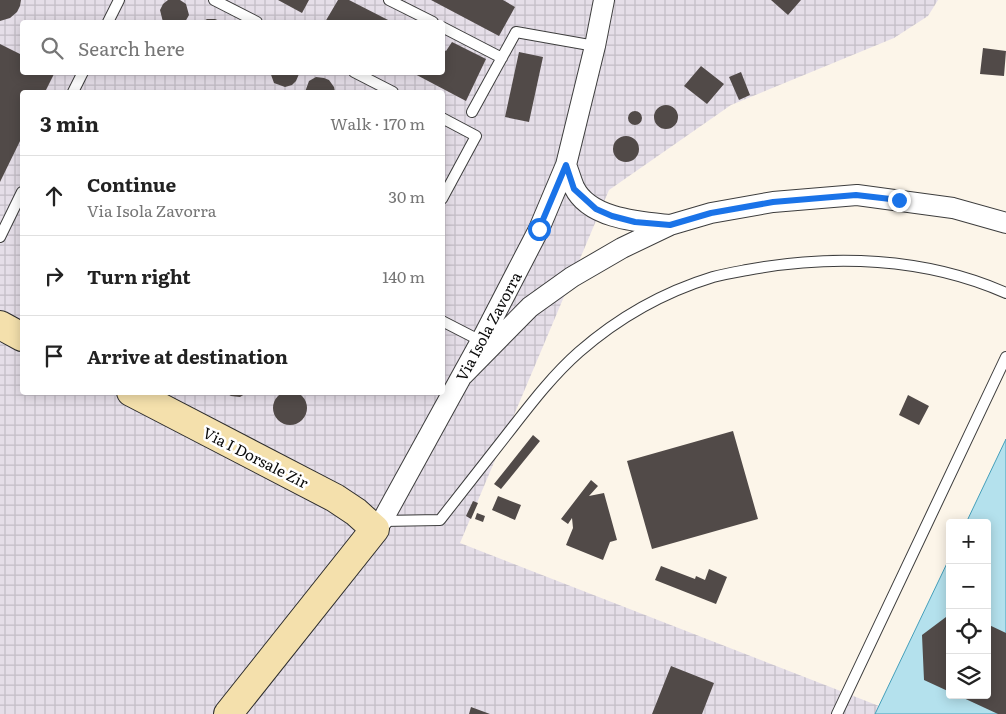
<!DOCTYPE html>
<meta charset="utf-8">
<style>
:root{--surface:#fff;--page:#f2f2f2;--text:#222;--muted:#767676;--line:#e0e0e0}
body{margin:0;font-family:Literata,serif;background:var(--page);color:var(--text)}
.controls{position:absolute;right:15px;bottom:15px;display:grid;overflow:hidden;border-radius:5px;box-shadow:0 2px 12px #0003}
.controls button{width:45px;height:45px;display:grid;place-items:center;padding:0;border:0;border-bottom:1px solid var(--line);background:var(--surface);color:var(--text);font:25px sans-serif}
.stop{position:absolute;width:15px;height:15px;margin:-11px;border:4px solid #1a73e8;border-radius:50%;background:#fff}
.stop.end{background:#1a73e8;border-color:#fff;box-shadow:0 1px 5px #0008}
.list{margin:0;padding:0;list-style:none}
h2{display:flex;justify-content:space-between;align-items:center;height:65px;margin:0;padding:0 20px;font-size:21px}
h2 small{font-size:16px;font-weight:400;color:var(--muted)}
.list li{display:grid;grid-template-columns:32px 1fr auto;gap:15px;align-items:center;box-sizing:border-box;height:80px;padding:0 20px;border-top:1px solid var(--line)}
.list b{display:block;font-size:19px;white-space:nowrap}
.list p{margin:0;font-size:16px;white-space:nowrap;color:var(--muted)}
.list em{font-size:16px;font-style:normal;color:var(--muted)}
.icon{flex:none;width:28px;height:28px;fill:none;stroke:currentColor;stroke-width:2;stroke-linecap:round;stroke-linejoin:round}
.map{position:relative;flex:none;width:1006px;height:714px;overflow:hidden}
.search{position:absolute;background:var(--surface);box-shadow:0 2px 12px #0003;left:20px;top:20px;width:425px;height:55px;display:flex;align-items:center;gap:12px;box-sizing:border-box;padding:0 18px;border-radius:5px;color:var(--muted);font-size:19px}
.panel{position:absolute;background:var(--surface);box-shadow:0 2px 12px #0003;left:20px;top:90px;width:425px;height:305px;border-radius:5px}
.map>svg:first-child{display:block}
.industrial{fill:url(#industrial-grid);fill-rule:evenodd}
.water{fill:#b4e1ed;stroke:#459fba}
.building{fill:#514a48}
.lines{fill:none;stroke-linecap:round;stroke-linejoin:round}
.service-casing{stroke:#3d3d3d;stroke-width:12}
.minor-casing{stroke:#3d3d3d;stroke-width:22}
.secondary-casing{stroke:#2c2c2c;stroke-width:30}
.service{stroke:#fff;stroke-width:10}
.minor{stroke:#fff;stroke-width:20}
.secondary{stroke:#f4e0ac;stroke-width:28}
.route{stroke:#1a73e8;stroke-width:6}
.labels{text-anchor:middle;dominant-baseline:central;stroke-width:5;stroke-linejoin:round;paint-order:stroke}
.street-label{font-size:15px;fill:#0a0a0a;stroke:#fff}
</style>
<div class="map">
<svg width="1006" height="714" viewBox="0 0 1006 714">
<defs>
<pattern id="industrial-grid" width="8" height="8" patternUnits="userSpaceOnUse" patternTransform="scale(1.25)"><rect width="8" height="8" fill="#e5dee8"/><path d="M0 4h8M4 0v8" fill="none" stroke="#c3bdc6"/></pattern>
</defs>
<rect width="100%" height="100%" fill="#fcf5e9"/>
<path class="industrial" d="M0,0H938L928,16L894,38L731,105L609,190L460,543L879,706L875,714H0ZM22,22H442V72H22ZM22,92H442V392H22Z"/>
<path class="water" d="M1006,439V714H875L950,557V695H987V523H966Z"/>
<path class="building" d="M0,0H21L20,6L17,12L10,18L0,21Z
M168,0H180L186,4L189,15L185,22H163L160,10L163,4Z
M278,0H309L302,13Z
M338,0H349L392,22H325Z
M431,0H503L515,7L499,36Z
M771,0H801L788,15Z
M207,19H215L222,22H202Z
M452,42L486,59L466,101L411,72H442V49L446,51Z
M0,44L22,55V72H55L45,92H22V137L0,182Z
M983,48L1006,51L1004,76L980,74Z
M519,52L543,57L529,122L505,117Z
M701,66L724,84L707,104L684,86Z
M270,72H298L299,74L296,81L292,85L285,87L274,83Z
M741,72L750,95L739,100L729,77Z
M316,77L324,78L329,80L334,87L335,92H305L309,81Z
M654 117a12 12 0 1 1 24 0a12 12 0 1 1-24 0Z
M628 118a7 7 0 1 1 14 0a7 7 0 1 1-14 0Z
M613 149a13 13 0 1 1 26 0a13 13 0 1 1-26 0Z
M273 408a17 17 0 1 1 34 0a17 17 0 1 1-34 0Z
M224,392H248L240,397L231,396Z
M908,395L929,406L919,425L899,415Z
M733,431L758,519L652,549L627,461Z
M533,435L540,441L501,489L494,484Z
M591,480L598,486L589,496L604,493L617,540L610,542L603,560L566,545L573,528L572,518L568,524L561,519Z
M498,496L521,505L515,520L492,510Z
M473,501L478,503L471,519L466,516Z
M477,513L485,516L483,522L475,519Z
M661,566L695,579L696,576L705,580L709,569L727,577L716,604L655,580Z
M950,614V692L924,680L922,635Z
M987,624L1006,633V714H998L957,695H987Z
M671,666L714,683L702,714H652Z
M471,707L490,714H469Z"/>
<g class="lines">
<g class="service-casing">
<path id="service" d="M214,0L257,22
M389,0L433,22
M108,22L119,0
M442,27L502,58
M354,72L393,92
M73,92L83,72
M472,112L516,32L595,46
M442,118L476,136L442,199
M0,237L22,192
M442,321L481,341
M382,521L440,520C464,489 488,459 512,428C533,401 554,374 579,352C618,318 664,292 713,277C724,274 736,272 747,270C832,254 925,257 1006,293
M837,714L1006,357"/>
</g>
<g class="minor-casing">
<path id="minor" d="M566,165C569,172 571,180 574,187C589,219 640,222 669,225
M463,375L530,307L572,277L622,248L670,225L711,213L773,202L857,195L953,208L1006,223
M375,529L382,521L481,341L539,229L566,165L595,46L604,0"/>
</g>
<g class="secondary-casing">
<path id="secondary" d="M0,325L22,337
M131,392L335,498L356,512L375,529L228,714"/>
</g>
<use href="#service" class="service"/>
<use href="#minor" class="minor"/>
<use href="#secondary" class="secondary"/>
</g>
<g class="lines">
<path class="route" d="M539,229L566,165L574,189L596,209L612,216L635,222L670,225L711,213L773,202L856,195L899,200"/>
</g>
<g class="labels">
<g class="street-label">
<text transform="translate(488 326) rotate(-62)">Via Isola Zavorra</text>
<text transform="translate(256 457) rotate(27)">Via I Dorsale Zir</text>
</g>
</g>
</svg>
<div class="controls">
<button>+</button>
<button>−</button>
<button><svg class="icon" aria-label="locate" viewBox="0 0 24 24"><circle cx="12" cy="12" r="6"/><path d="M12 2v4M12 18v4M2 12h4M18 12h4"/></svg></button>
<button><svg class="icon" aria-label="layers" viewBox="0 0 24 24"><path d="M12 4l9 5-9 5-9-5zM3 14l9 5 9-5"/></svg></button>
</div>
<div class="stop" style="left:539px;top:229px"></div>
<div class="stop end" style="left:899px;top:200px"></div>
<div class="search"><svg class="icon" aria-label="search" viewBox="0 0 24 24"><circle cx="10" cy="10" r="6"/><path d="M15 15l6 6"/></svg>Search here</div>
<section class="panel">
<h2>3 min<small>Walk · 170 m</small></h2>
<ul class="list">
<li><svg class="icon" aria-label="ahead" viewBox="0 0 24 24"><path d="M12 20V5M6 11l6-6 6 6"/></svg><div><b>Continue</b><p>Via Isola Zavorra</p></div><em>30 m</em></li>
<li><svg class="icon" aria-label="right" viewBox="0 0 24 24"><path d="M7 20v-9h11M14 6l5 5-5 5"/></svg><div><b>Turn right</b></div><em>140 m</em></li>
<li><svg class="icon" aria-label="arrive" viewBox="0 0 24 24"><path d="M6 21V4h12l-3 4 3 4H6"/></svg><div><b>Arrive at destination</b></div></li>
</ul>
</section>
</div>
